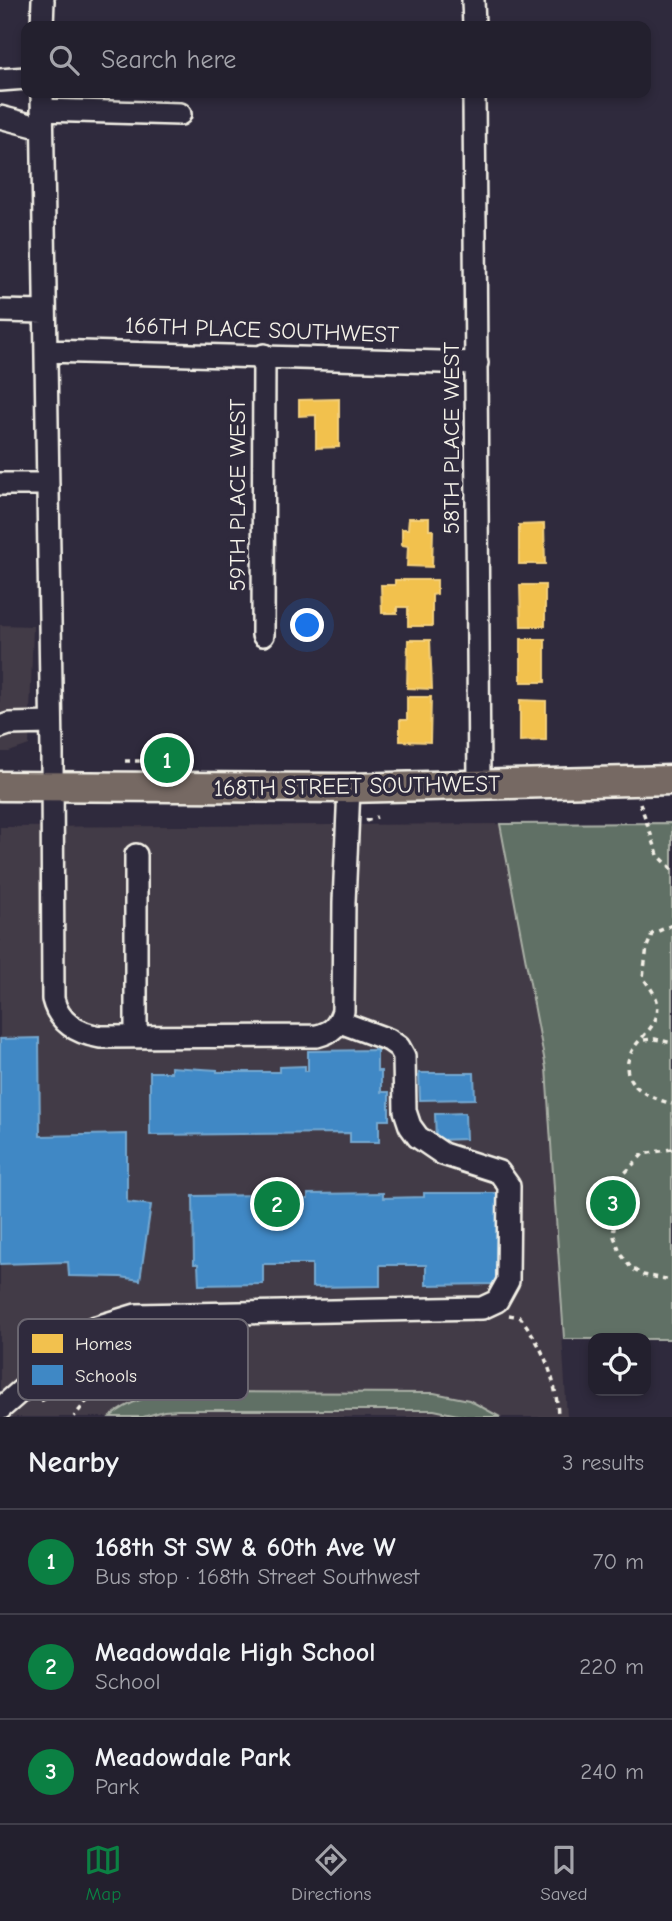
<!DOCTYPE html>
<meta charset="utf-8">
<style>
:root{--surface:#23202e;--page:#2b2836;--text:#f1f3f6;--muted:#a3a3aa;--line:#403e4a;--accent:#0b8043}
body{margin:0;font-family:"Comic Neue",sans-serif;background:var(--page);color:var(--text)}
.controls{position:absolute;right:21px;bottom:21px;display:grid;overflow:hidden;border-radius:14px;box-shadow:0 4px 10px #0003}
.controls button{width:63px;height:63px;display:grid;place-items:center;padding:0;border:0;border-bottom:2px solid var(--line);background:var(--surface);color:var(--text);font:35px sans-serif}
.you{position:absolute;left:308px;top:626px;width:24px;height:24px;margin:-18px;border:5px solid #fff;border-radius:50%;background:#1a73e8;box-shadow:0 0 0 10px #1a73e833}
.badge{display:grid;place-items:center;width:46px;height:46px;border-radius:50%;background:var(--accent);color:#fff;font-size:23px;font-weight:700}
.pin{position:absolute;translate:-50% -50%;border:4px solid #fff;box-shadow:0 2px 7px #0006}
.list{margin:0;padding:0;list-style:none}
h2{display:flex;justify-content:space-between;align-items:center;height:91px;margin:0;padding:0 28px;font-size:30px}
h2 small{font-size:23px;font-weight:400;color:var(--muted)}
.list li{display:grid;grid-template-columns:46px 1fr auto;gap:21px;align-items:center;box-sizing:border-box;height:105px;padding:0 28px;border-top:2px solid var(--line)}
.list b{display:block;font-size:26px;white-space:nowrap}
.list p{margin:0;font-size:23px;white-space:nowrap;color:var(--muted)}
.list em{font-size:23px;font-style:normal;color:var(--muted)}
.icon{flex:none;width:38px;height:38px;fill:none;stroke:currentColor;stroke-width:2;stroke-linecap:round;stroke-linejoin:round}
.map{position:relative;flex:none;width:672px;height:1417px;overflow:hidden}
.search{position:absolute;background:var(--surface);box-shadow:0 4px 10px #0003;left:21px;right:21px;top:21px;height:77px;display:flex;align-items:center;gap:18px;box-sizing:border-box;padding:0 24px;border-radius:14px;color:var(--muted);font-size:26px}
.sheet{height:406px;background:var(--surface)}
nav{display:flex;justify-content:space-around;align-items:center;box-sizing:border-box;height:98px;border-top:2px solid var(--line);background:var(--surface);font-size:19px;color:var(--muted)}
nav a{display:grid;justify-items:center;gap:4px}
nav .on{color:var(--accent)}
.map>svg:first-child{display:block}
.built{fill:#423a46}
.green{fill:#606f65;stroke:#aab0a6;stroke-width:2}
.homes{fill:#f2c14e;stroke:#f3cf7c;stroke-width:2}
.schools{fill:#3f88c5;stroke:#75a8d0;stroke-width:2}
.lines{fill:none;stroke-linecap:round;stroke-linejoin:round}
.minor-casing{stroke:#f4f1e8;stroke-width:26}
.major-casing{stroke:#f4f1e8;stroke-width:33}
.path{stroke:#f4f1e8;stroke-width:3.5;stroke-dasharray:5 5;stroke-linecap:butt}
.minor{stroke:#2f2a3d;stroke-width:21}
.major{stroke:#766964;stroke-width:28}
.labels{text-anchor:middle;dominant-baseline:central;stroke-width:7;stroke-linejoin:round;paint-order:stroke}
.street-label{font-size:23px;fill:#f4f1e8;stroke:#2f2a3d}
.key{fill:#2f2a3d;stroke:#6a6670;stroke-width:2}
.key-label{font-size:19px;fill:#f4f1e8}
</style>
<div class="map">
<svg width="672" height="1417" viewBox="0 0 672 1417">
<rect width="100%" height="100%" fill="#2f2a3d"/>
<filter id="ink" filterUnits="userSpaceOnUse"><feTurbulence type="fractalNoise" baseFrequency=".0143" numOctaves="2"/><feDisplacementMap in="SourceGraphic" scale="14" xChannelSelector="R" yChannelSelector="G"/><feConvolveMatrix kernelMatrix="1 2 1 2 8 2 1 2 1" color-interpolation-filters="sRGB"/></filter>
<g filter="url(#ink)">
<path class="built" d="M0,625L33,626L29,745L9,752H0Z
M500,824L546,1068L567,1417H0V827Z"/>
<path class="green" d="M672,823V1339H564L546,1068L500,824Z
M178,1392L434,1393L469,1400L500,1417H467L434,1410H178L164,1411L143,1417H110C130,1400 153,1394 178,1392Z"/>
<path class="homes" d="M339,399V447L316,448V415L299,416V400Z
M409,518H429V530H433L432,567L407,566L408,546L402,545V529H408Z
M544,524L545,564H519V525Z
M395,580H437V594L432,595V626H408V607H397V613H382L381,585H395Z
M520,585H545V626H521Z
M521,639H545V682H521Z
M408,640H430L432,689L407,688Z
M407,697H431L430,742L400,741V720H407Z
M520,700L546,701V740L520,741Z"/>
<path class="schools" d="M39,1038L40,1136L127,1134V1202L151,1205L140,1280L121,1277L69,1276L68,1262L0,1264V1039Z
M377,1050V1071H381V1092H389V1120H379V1142H350V1133L150,1135V1072H171V1067L217,1070V1072H279V1067L305,1066V1071H308V1051Z
M419,1073H474L475,1099L420,1100Z
M465,1113L466,1139L436,1140L435,1114Z
M383,1193V1198L424,1197V1193H499L500,1265H496V1284L426,1285V1265H380V1286L312,1287V1264H263V1284L199,1285L198,1264H194L193,1196L267,1195V1200L308,1199V1194Z"/>
<g class="lines">
<g class="minor-casing">
<path id="minor" d="M473,0L474,26
M42,26L43,0
M0,80L26,78
M42,93L52,753L53,999C59,1023 77,1033 100,1037L317,1036C333,1032 338,1026 343,1011L344,902L349,788
M474,93L479,784
M42,110L180,114
M0,117L42,128
M0,311L44,312
M46,351L477,363
M0,484H48
M263,635L264,355
M0,727L9,724L51,723
M136,1037V855
M0,1409L93,1328L136,1315L482,1308L497,1301L508,1281L509,1186L499,1172L443,1154L418,1137L410,1126L405,1111L404,1056L399,1047L389,1040L340,1022"/>
</g>
<g class="major-casing">
<path id="major" d="M0,786L349,788L672,780"/>
</g>
<path class="path" d="M125,761H164
M640,803L658,855L672,869
M366,821L377,817
M672,925L652,934L647,947L643,977C647,984 655,993 657,1001C662,1027 638,1036 631,1053C616,1084 649,1097 672,1104
M644,1040L655,1039L672,1043
M672,1149L643,1154L624,1174L613,1234L621,1254L631,1268L643,1275L672,1280
M509,1315L520,1317C543,1346 557,1380 558,1417
M41,1401L123,1355L133,1356L135,1359L85,1403L74,1417"/>
<use href="#minor" class="minor"/>
<use href="#major" class="major"/>
</g>
</g>
<g class="labels">
<g class="street-label">
<text transform="translate(262 330) rotate(2)">166TH PLACE SOUTHWEST</text>
<text transform="translate(451 438) rotate(-90)">58TH PLACE WEST</text>
<text transform="translate(237 495) rotate(-90)">59TH PLACE WEST</text>
<text transform="translate(357 786) rotate(-1)">168TH STREET SOUTHWEST</text>
</g>
</g>
<rect x="18" y="1319" width="230" height="81" rx="10" class="key"/>
<rect x="32" y="1334" width="31" height="19" fill="#f2c14e"/>
<rect x="32" y="1365" width="31" height="20" fill="#3f88c5"/>
<g class="key-label">
<text x="75" y="1350">Homes</text>
<text x="75" y="1382">Schools</text>
</g>
</svg>
<div class="controls">
<button><svg class="icon" aria-label="locate" viewBox="0 0 24 24"><circle cx="12" cy="12" r="6"/><path d="M12 2v4M12 18v4M2 12h4M18 12h4"/></svg></button>
</div>
<div class="you"></div>
<div class="pin badge" style="left:167px;top:760px">1</div>
<div class="pin badge" style="left:277px;top:1204px">2</div>
<div class="pin badge" style="left:613px;top:1203px">3</div>
<div class="search"><svg class="icon" aria-label="search" viewBox="0 0 24 24"><circle cx="10" cy="10" r="6"/><path d="M15 15l6 6"/></svg>Search here</div>
</div>
<section class="sheet">
<h2>Nearby<small>3 results</small></h2>
<ul class="list">
<li><span class="badge">1</span><div><b>168th St SW &amp; 60th Ave W</b><p>Bus stop · 168th Street Southwest</p></div><em>70 m</em></li>
<li><span class="badge">2</span><div><b>Meadowdale High School</b><p>School</p></div><em>220 m</em></li>
<li><span class="badge">3</span><div><b>Meadowdale Park</b><p>Park</p></div><em>240 m</em></li>
</ul>
</section>
<nav>
<a class="on"><svg class="icon" aria-label="map" viewBox="0 0 24 24"><path d="M3 6l6-2 6 2 6-2v14l-6 2-6-2-6 2zM9 4v14M15 6v14"/></svg>Map</a>
<a><svg class="icon" aria-label="directions" viewBox="0 0 24 24"><path d="M12 3l9 9-9 9-9-9zM9 14v-3h6M13 9l2 2-2 2"/></svg>Directions</a>
<a><svg class="icon" aria-label="saved" viewBox="0 0 24 24"><path d="M7 4h10v16l-5-4-5 4z"/></svg>Saved</a>
</nav>
